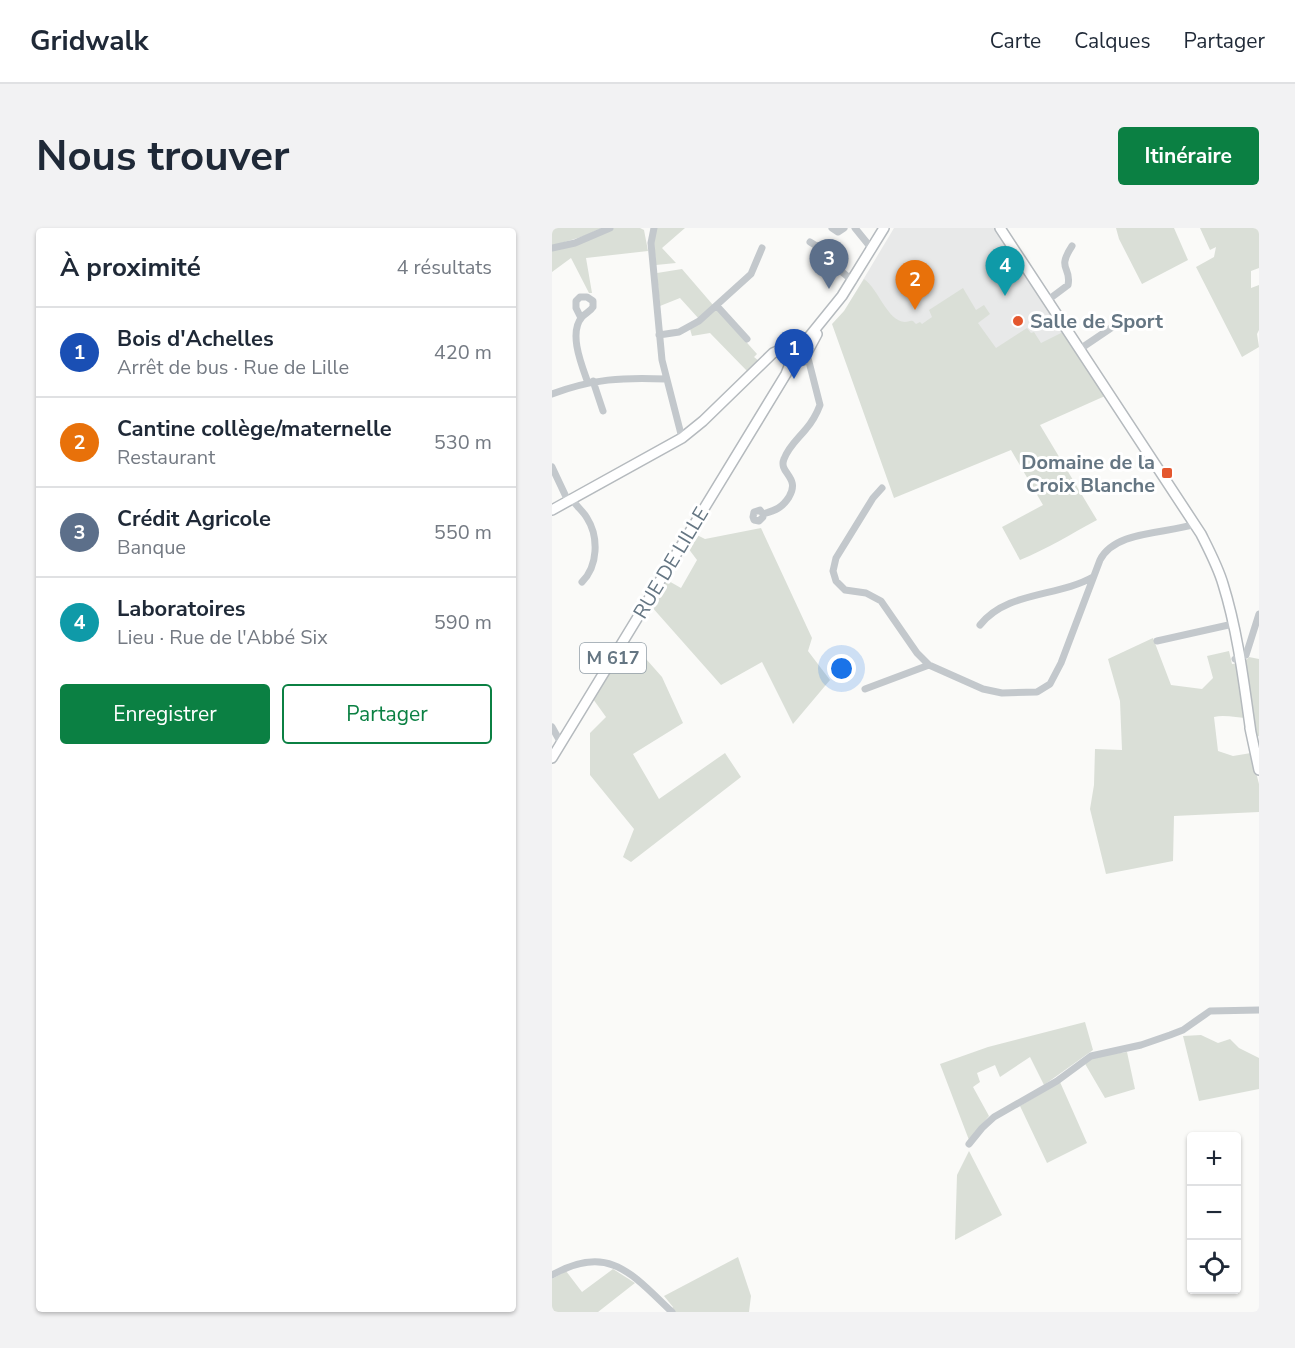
<!DOCTYPE html>
<html lang="fr">
<meta charset="utf-8">
<style>
:root{--surface:#fff;--page:#f2f2f3;--text:#1f2937;--muted:#747a83;--line:#e0e1e3;--accent:#0b8043}
body{margin:0;font-family:"Nunito Sans",sans-serif;background:var(--page);color:var(--text)}
.controls{position:absolute;right:18px;bottom:18px;display:grid;overflow:hidden;border-radius:6px;box-shadow:0 2px 4px #0004}
.controls button{width:54px;height:54px;display:grid;place-items:center;padding:0;border:0;border-bottom:2px solid var(--line);background:var(--surface);color:var(--text);font:30px sans-serif}
.you{position:absolute;left:290px;top:441px;width:21px;height:21px;margin:-15px;border:4px solid #fff;border-radius:50%;background:#1a73e8;box-shadow:0 0 0 9px #1a73e833}
.badge{display:grid;place-items:center;width:39px;height:39px;border-radius:50%;background:var(--accent);color:#fff;font-size:20px;font-weight:700}
.pin{position:absolute;translate:-50% -50px;filter:drop-shadow(0 2px 3px #0008)}
.pin::after{content:'';position:absolute;top:32px;width:21px;height:18px;background:inherit;clip-path:polygon(0 0,100% 0,50% 100%)}
.list{margin:0;padding:0;list-style:none}
h2{display:flex;justify-content:space-between;align-items:center;height:78px;margin:0;padding:0 24px;font-size:26px}
h2 small{font-size:20px;font-weight:400;color:var(--muted)}
.list li{display:grid;grid-template-columns:39px 1fr auto;gap:18px;align-items:center;box-sizing:border-box;height:90px;padding:0 24px;border-top:2px solid var(--line)}
.list b{display:block;font-size:22px;white-space:nowrap}
.list p{margin:0;font-size:20px;white-space:nowrap;color:var(--muted)}
.list em{font-size:20px;font-style:normal;color:var(--muted)}
.actions{display:flex;gap:12px;padding:18px 24px}
.actions a{flex:1;padding:14px 0;border:2px solid var(--accent);border-radius:6px;text-align:center;font-size:21px;color:var(--accent)}
.actions .main{background:var(--accent);color:#fff}
.icon{flex:none;width:33px;height:33px;fill:none;stroke:currentColor;stroke-width:2;stroke-linecap:round;stroke-linejoin:round}
.map{position:relative;flex:none;width:707px;height:1084px;overflow:hidden;border-radius:6px}
header{display:flex;align-items:center;gap:36px;box-sizing:border-box;height:84px;padding:0 30px;background:var(--surface);border-bottom:2px solid var(--line)}
header strong{font-size:28px}
nav{display:flex;gap:33px;margin-inline-start:auto;font-size:21px}
.intro{display:flex;align-items:center;justify-content:space-between;box-sizing:border-box;height:144px;padding:0 36px}
h1{margin:0;font-size:42px}
.button{padding:15px 27px;border-radius:6px;background:var(--accent);color:#fff;font-size:21px;font-weight:700}
main{display:flex;gap:36px;padding:0 36px}
aside{flex:1;background:var(--surface);border-radius:6px;box-shadow:0 2px 4px #0004}
.map>svg:first-child{display:block}
.built{fill:#e8e9e9}
.green{fill:#dadfd7}
.lines{fill:none;stroke-linecap:round;stroke-linejoin:round}
.major-casing{stroke:#b5babe;stroke-width:12}
.minor{stroke:#c3c8cc;stroke-width:7}
.major{stroke:#fff;stroke-width:9}
.poi-dot{fill:#e4572e;stroke:#fff;stroke-width:2}
.labels{text-anchor:middle;dominant-baseline:central;stroke-width:6;stroke-linejoin:round;paint-order:stroke}
.shield{fill:#fff;stroke:#939fa8;stroke-width:1.5}
.shield-label{font-size:18px;font-weight:bold;fill:#657683}
.poi-label{font-size:20px;font-weight:bold;fill:#657683;stroke:#fff;text-anchor:start}
.street-label{font-size:20px;fill:#657683;stroke:#fff}
</style>
<header>
<strong>Gridwalk</strong>
<nav><a>Carte</a><a>Calques</a><a>Partager</a></nav>
</header>
<div class="intro"><h1>Nous trouver</h1><a class="button">Itinéraire</a></div>
<main>
<aside>
<h2>À proximité<small>4 résultats</small></h2>
<ul class="list">
<li><span class="badge" style="background:#1a4fb4">1</span><div><b>Bois d'Achelles</b><p>Arrêt de bus · Rue de Lille</p></div><em>420 m</em></li>
<li><span class="badge" style="background:#e8710a">2</span><div><b>Cantine collège/maternelle</b><p>Restaurant</p></div><em>530 m</em></li>
<li><span class="badge" style="background:#5c6f8a">3</span><div><b>Crédit Agricole</b><p>Banque</p></div><em>550 m</em></li>
<li><span class="badge" style="background:#0f9aa8">4</span><div><b>Laboratoires</b><p>Lieu · Rue de l'Abbé Six</p></div><em>590 m</em></li>
</ul>
<div class="actions"><a class="main">Enregistrer</a><a>Partager</a></div>
</aside>
<div class="map">
<svg width="707" height="1084" viewBox="0 0 707 1084">
<rect width="100%" height="100%" fill="#fafaf8"/>
<path class="built" d="M342,0H442L513,107L420,146L296,77Z"/>
<path class="green" d="M0,0H50L32,8L0,18Z
M62,0H88L92,2L96,23L34,30L40,65H37L19,30L0,44V22L27,16Z
M104,0H133L110,20L124,35L104,37L102,15Z
M564,0H622L636,32L590,56L567,11Z
M648,0H707V40L699,43V60L707,57V102L705,106L707,119L690,129L644,39L662,29L664,19L658,22Z
M130,41L161,77L147,91L128,70L108,78L105,45Z
M312,51C326,60 335,93 353,94C356,94 358,92 361,93L364,96L368,94L370,96L380,89L377,82L411,60L424,82L432,77L438,86L426,95L444,120L475,100L479,105L482,104L489,115L511,104L553,168L488,197L545,292C519,306 495,321 468,332L450,299L491,277L459,222L342,270L280,96L292,83Z
M164,80L205,126L202,129L207,133L195,143L158,105L140,108L138,101Z
M209,300L260,410L256,423L278,452L241,496L210,434L169,457L99,378L115,352L129,360L145,332L136,320L143,306L153,311Z
M601,410L619,457L650,461L661,450L655,428L677,423L680,436L691,435L697,429L707,431V508L705,509L702,490C687,491 674,486 662,489L666,523L681,528L699,525L707,556V584L622,588L621,633L554,646L538,581L542,557L543,521L570,522L568,473L556,431Z
M79,414L110,449L131,495L81,526L107,571L173,525L189,549L79,634L71,629L82,601L38,547V505L54,489L41,471Z
M533,794L541,822L492,857L478,829L448,849L443,837L425,845L428,854L421,859L437,888L417,912L388,836L436,819Z
M649,807L666,815L678,811L687,820L707,830V861L647,873L631,808Z
M575,824L583,861L553,870L532,834L546,828Z
M508,854L535,915L495,935L468,878Z
M417,923L450,987L403,1012L405,947Z
M186,1029L199,1068L197,1084H117L121,1079L112,1068Z
M61,1041L83,1055L46,1084H0V1051L14,1043L30,1064Z"/>
<g class="lines">
<g class="major-casing">
<path id="major" d="M448,0L649,306C657,322 666,339 671,356C686,404 692,456 699,505
M236,126L242,133L251,132L265,106
M0,282L130,210L151,193L221,125L256,110L290,68L332,0
M698,500L707,542
M0,530L234,146L238,136V130"/>
</g>
<path class="minor" d="M102,0L99,15L110,132L130,210
M280,0L286,4L292,0
M303,0L320,21
M258,14L276,25L284,39L301,53
M0,20L23,15L58,0
M496,72L516,57C520,39 504,42 520,18
M165,78L195,111
M29,90L24,80V73L28,69H35L41,73V79C38,84 33,85 30,89C16,105 30,138 36,155
M107,107L127,104L147,93L199,46L210,20
M528,121L562,98
M41,153L51,183
M0,166C40,151 71,149 114,151
M0,239L16,273
M330,260L321,270L284,330L281,343L284,353L293,362L314,365L329,373L365,425L377,437L431,461L450,465L485,464L498,456L509,435L548,332C563,302 615,306 643,296
M20,271C24,278 31,283 35,290C47,309 46,338 30,354
M211,286L208,282L202,284L201,289L202,292L207,293L211,289V286C224,282 230,280 237,269C249,249 226,245 232,231C237,218 246,211 254,201C260,194 265,185 268,177L255,126
M428,397C455,363 506,369 541,349
M605,413L681,396
M683,431L694,427L707,386
M313,461L377,437
M0,499L9,515
M417,916L430,900L442,889L505,853L539,828L589,817L618,807L631,802L658,783L707,782
M0,1047C57,1015 80,1046 120,1084"/>
<use href="#major" class="major"/>
</g>
<g class="poi-dot">
<circle cx="466" cy="93" r="6"/>
<rect x="609" y="239" width="12" height="12" rx="3"/>
</g>
<g class="labels">
<rect class="shield" x="28" y="415" width="66" height="30" rx="4.5"/>
<g class="shield-label">
<text x="61" y="430">M 617</text>
</g>
<g class="poi-label">
<text x="478" y="93">Salle de Sport</text>
<text x="603" y="234" text-anchor="end">Domaine de la<tspan x="603" dy="23">Croix Blanche</tspan></text>
</g>
<g class="street-label">
<text transform="translate(119 335) rotate(-59)">RUE DE LILLE</text>
</g>
</g>
</svg>
<div class="controls">
<button>+</button>
<button>−</button>
<button><svg class="icon" aria-label="locate" viewBox="0 0 24 24"><circle cx="12" cy="12" r="6"/><path d="M12 2v4M12 18v4M2 12h4M18 12h4"/></svg></button>
</div>
<div class="you"></div>
<div class="pin badge" style="left:242px;top:151px;background:#1a4fb4">1</div>
<div class="pin badge" style="left:363px;top:82px;background:#e8710a">2</div>
<div class="pin badge" style="left:277px;top:61px;background:#5c6f8a">3</div>
<div class="pin badge" style="left:453px;top:68px;background:#0f9aa8">4</div>
</div>
</main>
